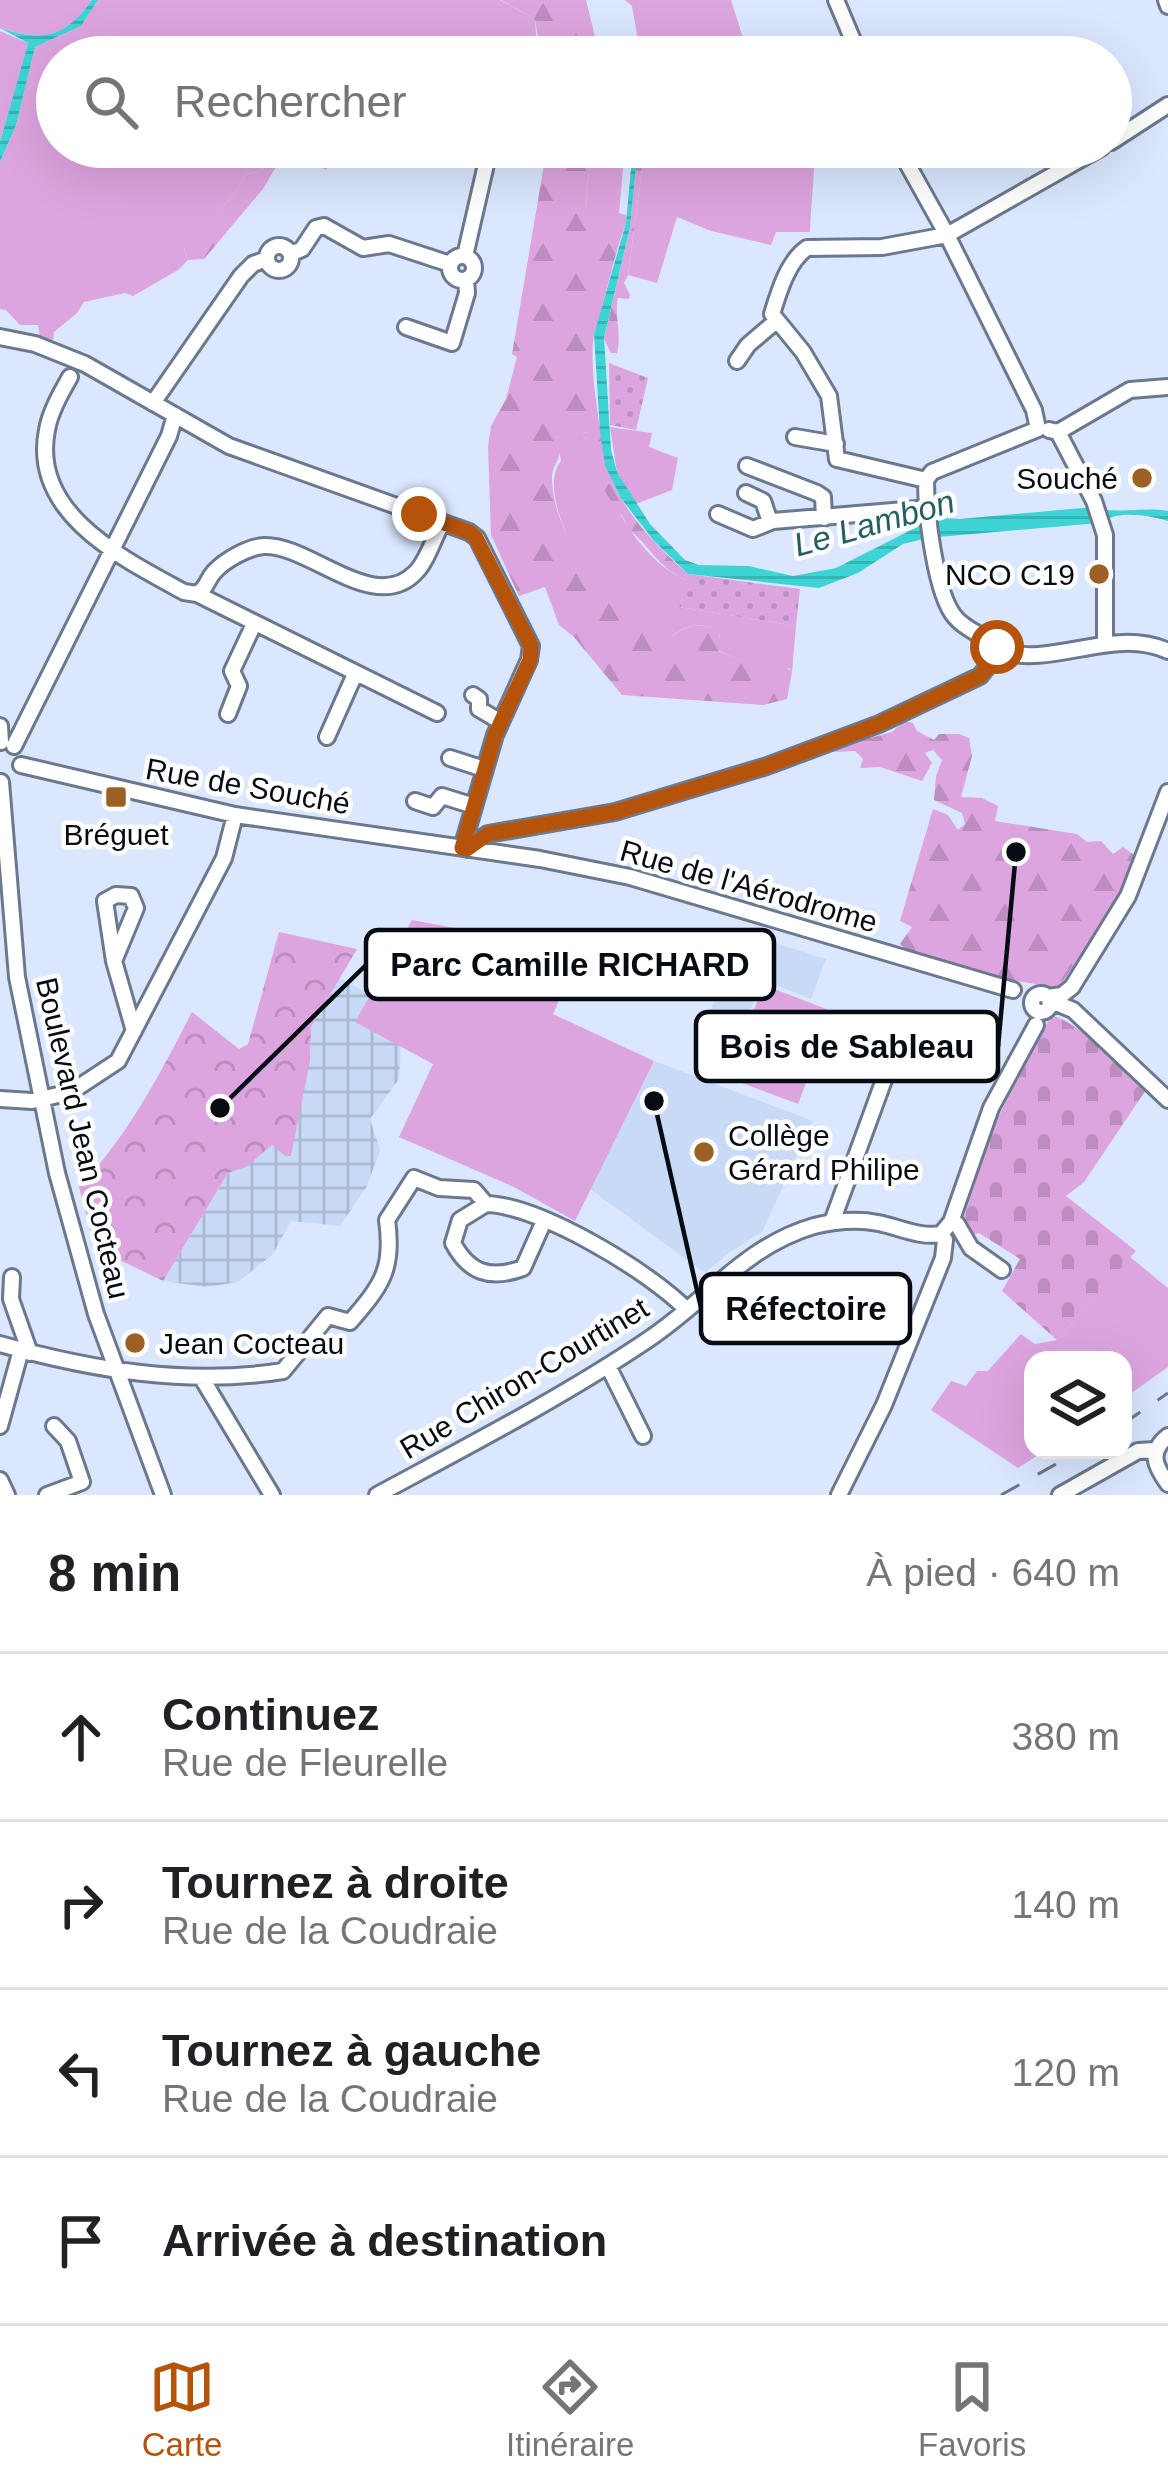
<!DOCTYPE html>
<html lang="fr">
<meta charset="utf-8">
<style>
:root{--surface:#fff;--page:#f2f2f2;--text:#202124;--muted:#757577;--line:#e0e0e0;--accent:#b45309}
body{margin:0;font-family:Helvetica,sans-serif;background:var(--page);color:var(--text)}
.controls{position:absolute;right:36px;bottom:36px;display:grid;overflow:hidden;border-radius:24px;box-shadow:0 12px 48px #0002}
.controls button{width:108px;height:108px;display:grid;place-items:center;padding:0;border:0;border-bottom:3px solid var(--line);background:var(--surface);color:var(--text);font:60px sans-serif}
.stop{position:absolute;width:36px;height:36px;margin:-27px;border:9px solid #b45309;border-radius:50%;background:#fff}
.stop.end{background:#b45309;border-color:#fff;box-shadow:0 3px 12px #0008}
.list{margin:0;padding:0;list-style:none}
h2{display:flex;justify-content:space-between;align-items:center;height:156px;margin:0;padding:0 48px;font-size:51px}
h2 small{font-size:39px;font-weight:400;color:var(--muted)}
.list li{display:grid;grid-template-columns:78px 1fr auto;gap:36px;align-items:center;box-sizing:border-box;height:168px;padding:0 48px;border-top:3px solid var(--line)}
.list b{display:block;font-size:45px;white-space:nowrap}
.list p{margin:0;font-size:39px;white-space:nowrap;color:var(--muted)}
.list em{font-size:39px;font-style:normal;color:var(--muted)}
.icon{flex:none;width:66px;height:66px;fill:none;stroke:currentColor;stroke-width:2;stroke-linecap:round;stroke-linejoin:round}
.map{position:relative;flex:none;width:1168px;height:1495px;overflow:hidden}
.search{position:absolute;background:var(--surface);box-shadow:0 12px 48px #0002;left:36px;right:36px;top:36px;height:132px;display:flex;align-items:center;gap:30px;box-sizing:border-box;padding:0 42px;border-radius:66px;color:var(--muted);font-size:45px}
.sheet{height:828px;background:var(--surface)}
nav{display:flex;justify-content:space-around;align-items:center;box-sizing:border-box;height:168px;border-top:3px solid var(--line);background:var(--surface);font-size:33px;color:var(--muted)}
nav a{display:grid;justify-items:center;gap:6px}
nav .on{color:var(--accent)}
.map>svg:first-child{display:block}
.built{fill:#c9daf6}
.industrial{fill:url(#industrial-grid)}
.grass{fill:#dda5e0}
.forest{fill:url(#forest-firs)}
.cemetery{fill:url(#cemetery-stones)}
.park{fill:url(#park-crowns)}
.garden{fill:url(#garden-dots)}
.water{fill:url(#water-rules)}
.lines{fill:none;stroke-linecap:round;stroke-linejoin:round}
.minor-casing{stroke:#6c788c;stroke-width:20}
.minor{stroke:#fff;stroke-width:14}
.rail{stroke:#6e7785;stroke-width:3;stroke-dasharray:21 21;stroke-linecap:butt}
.route{stroke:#b45309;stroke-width:15}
.poi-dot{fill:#9c6023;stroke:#fff;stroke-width:4.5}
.labels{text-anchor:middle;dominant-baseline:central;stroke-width:9;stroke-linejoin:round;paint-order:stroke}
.poi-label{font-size:30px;fill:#070c13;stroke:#fff;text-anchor:end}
.street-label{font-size:30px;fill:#070c13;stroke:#fff}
.water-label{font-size:33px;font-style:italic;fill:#256060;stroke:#fff}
.leader{fill:none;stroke:#070c13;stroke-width:4.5}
.callout-dot{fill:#070c13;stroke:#fff;stroke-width:4.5}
.callout{fill:#fff;stroke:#070c13;stroke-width:4.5}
.callout-label{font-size:33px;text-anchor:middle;font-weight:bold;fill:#070c13}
</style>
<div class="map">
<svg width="1168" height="1495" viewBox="0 0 1168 1495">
<defs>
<pattern id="industrial-grid" width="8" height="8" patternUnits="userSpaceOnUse" patternTransform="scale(3)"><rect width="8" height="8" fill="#c9daf6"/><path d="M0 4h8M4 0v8" fill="none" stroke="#abbad2"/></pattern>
<pattern id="forest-firs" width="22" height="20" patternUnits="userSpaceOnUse" patternTransform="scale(3)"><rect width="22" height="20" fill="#dda5e0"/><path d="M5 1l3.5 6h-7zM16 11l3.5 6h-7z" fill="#bc8dbf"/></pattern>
<pattern id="cemetery-stones" width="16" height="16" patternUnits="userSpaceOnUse" patternTransform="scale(3)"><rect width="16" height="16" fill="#dda5e0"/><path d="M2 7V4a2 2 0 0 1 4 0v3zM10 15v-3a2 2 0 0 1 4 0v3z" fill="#bc8dbf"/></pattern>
<pattern id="park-crowns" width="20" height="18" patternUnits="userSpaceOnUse" patternTransform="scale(3)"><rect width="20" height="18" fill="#dda5e0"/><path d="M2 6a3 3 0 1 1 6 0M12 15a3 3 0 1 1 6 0" fill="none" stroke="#bc8dbf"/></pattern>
<pattern id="garden-dots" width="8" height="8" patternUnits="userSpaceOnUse" patternTransform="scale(3)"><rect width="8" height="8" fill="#dda5e0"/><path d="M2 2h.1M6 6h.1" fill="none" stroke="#bc8dbf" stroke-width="1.8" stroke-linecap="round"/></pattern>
<pattern id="water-rules" width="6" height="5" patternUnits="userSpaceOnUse" patternTransform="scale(3)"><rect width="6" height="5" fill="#3ed4d5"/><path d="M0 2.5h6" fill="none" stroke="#35b5b6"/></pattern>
</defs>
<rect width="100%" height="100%" fill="#dae7fe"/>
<path class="built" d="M743,933L826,959L811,999L763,980L727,1065L693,1053Z
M654,1061L813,1121L762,1232L727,1254L705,1273L590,1189Z"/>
<path class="industrial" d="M340,978L371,995L356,1022L401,1046L399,1079L370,1119L380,1150L367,1186L340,1226L291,1221L273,1254L238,1282L207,1287L163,1281L228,1173L246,1166L272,1144L285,1156L310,1061L311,1027Z"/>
<path class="grass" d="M0,0H92C65,38 42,42 0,28Z
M98,0H500L535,19L536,36L543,52L541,57H406L393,45L387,57H57V147H271L260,172L246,174C234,200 212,214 199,241L189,242L184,249L188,260L178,270L133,296L125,293L84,302L77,313L54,332L53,340L40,338L38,325H20L6,310L0,309V162L16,125L35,47L81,26Z
M625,0H731L749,57H641L632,6Z
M0,31L28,43L0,142Z
M593,147H625L619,213L626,215V223L587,212L586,193Z
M645,147H814C815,176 811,202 810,232H776L771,245L711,231L677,217L657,283L628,275Z
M610,427L652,433L649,447L678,458L672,490L636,504L617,472Z
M590,432C597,483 638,562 687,580L679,607L796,626L792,672L789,668L755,667L717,650L720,633C704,621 687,624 672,636C651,629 620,616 605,599C583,574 536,490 561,461L557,435Z
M412,920L498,936L502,928L580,954L553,1014L654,1061L575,1221L514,1187L399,1137L433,1064L355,1022Z
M764,985L834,1012L798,1104L726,1077Z
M1130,1257L1168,1288V1367L1123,1399V1360H1033V1450H1046L1018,1468L931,1410L951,1381L966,1386L977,1371H988L1021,1334L1035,1344L1057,1340Z"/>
<path class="forest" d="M501,0H586L600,57H541L535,19Z
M271,147H342L326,170L297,156L280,160L263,189L204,259L188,260L184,249L189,241L199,240C212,214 234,200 246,174L260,172Z
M547,147H593L586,193L587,211L612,214L626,223C613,258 606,296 595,331C586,361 604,469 620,497C637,526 663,552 688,574L687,580C659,570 649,544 628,529C624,514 613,507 606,493C597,474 593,453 589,432L557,436C566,462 551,460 552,481C554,525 583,562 604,598L646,625L672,636C688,624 703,621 720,632L718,651L755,666L784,665L792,672L787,699L763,705L622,695L574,637L559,625L545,587L519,596L491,535L488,447L491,426L506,399L517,357L512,354Z
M638,147H645L628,275L624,283L630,295L629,299L618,298C614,317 622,333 617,353H611L604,339L630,227Z
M904,721L913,723L917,731L934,740L939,734H959L969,738L972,756L961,797L982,798L998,806L995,821L1077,834L1087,842L1101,841L1113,854L1123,847L1137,857L1124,891L1059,987C1027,984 919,965 900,944L912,927L900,921L933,809L948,815L958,830L965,824L962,813L934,800L936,776L942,760L933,750L925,753L932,763L922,781L880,767L860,768L863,759L855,751L834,752L833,748L892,732Z"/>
<path class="cemetery" d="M1051,1016C1077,1019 1124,1069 1146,1090L1084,1182L1066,1196L1136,1251L1057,1340L1002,1291L1020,1259L979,1233L972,1235L963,1219L996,1121Z"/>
<path class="park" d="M279,932L357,949L311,1027L310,1061L291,1156H285L272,1145L246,1167L228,1173L163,1281L95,1248L79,1187C128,1136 160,1074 192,1012L239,1049L248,1044Z"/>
<path class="garden" d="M609,363L648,378L636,430L610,425Z
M688,574L800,589L796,626L679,607Z"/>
<path class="water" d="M92,0H98L81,26L35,47L16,125L0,162V142L28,43L0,28C42,42 65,38 92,0Z
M633,147H638L630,227L604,338L611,450L617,472L650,524L685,560L699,565L749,566L793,576L836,568L919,526H926L928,538L903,544L858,573L819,588L688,574L654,541L620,497L605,465L600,432L594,334L626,223Z
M1093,507C1112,515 1144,506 1168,511V521C1147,515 1117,510 1099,523L938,537L936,518L960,519Z"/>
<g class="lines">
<g class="minor-casing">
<path id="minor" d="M836,0L860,57
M1166,0L1168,6
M1111,142L1168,105
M898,147L947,235L1034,410L1038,429
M267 258a12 12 0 1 1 24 0a12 12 0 1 1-24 0Z
M291,254L302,249L316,228L324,226L363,248L389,244L450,264
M465,256L490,147
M450 268a12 12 0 1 1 24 0a12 12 0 1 1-24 0Z
M406,327L452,343L467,293L466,279
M0,337L35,344L85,364L229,446L469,532L477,538L531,646L529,660L495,735L462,848
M737,361L748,345L775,322
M70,377C61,393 50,412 47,430C30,514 124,559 184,592L197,594L437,713
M153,403L241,276L253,264L267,259
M1049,430L1058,432L1130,390L1168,387
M1058,432L1094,501L1105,535V643
M795,437L836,444
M747,466L817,493L823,497L824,518
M926,480L837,459L829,396L803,352L772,314C779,291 788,261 807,248L882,247L947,235L1102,147
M746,493L763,501L770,522
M718,514L753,529L773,521L929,508
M197,594C208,587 206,581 214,572C225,560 248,547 264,546C309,544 374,615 415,573C427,562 434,537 442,523
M1000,651C987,635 967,632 955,617C935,594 926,511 926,480L932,472L1038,429
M1000,651C1054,668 1113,626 1168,651
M473,695L479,699V709L501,722
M228,714L239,686L232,671L254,624
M0,726L1,742
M327,737L355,674
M14,746L169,436L175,415
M450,758L484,769
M21,765L235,815L540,859L630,877L1013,990
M1,782L17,977L57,1173L96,1314L163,1495
M415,801L433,807L442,796L474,806
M467,849L488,834L615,812L767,766L879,724L980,676L1000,651
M114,961L136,908L131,896L116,895L105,901L114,961L134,1031
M1032 1003a9 9 0 1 1 18 0a9 9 0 1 1-18 0Z
M1048,997L1062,995L1072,987L1128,896L1168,792
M1049,1000L1073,1010L1168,1100
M0,1099L32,1101L71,1092L118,1061L224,858L235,815
M486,1204C539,1205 649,1271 687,1310
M486,1204L460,1220L453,1243C469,1273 490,1280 523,1268L544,1221
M832,1222L885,1077
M951,1222L957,1224L971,1248L1002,1270
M12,1277L11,1299L30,1353
M0,1344C92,1370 188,1386 283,1371L328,1316L350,1322C382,1285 394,1269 387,1220L414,1178L439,1188L474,1190L486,1204
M608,1366L643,1436
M203,1380L272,1495
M0,1426L21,1350
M1168,1436C1148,1452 1155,1466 1168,1484
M0,1480L7,1495
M47,1495L82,1482L68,1441L54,1426
M377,1495C468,1446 563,1397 649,1339C706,1301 745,1246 814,1226C835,1221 858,1219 878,1223C899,1227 920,1238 941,1234L951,1222L991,1108L1036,1025
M839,1495L884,1405L943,1258L945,1240L941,1234
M1060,1495L1138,1451L1155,1450"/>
</g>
<use href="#minor" class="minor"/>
<path class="rail" d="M1123,1424L1168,1393
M1001,1495L1081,1450"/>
</g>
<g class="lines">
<path class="route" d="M419,514L469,532L476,538L531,646L530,660L495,735L462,848L467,849L488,834L615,812L767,766L879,724L980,676L998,656L997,647"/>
</g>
<g class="poi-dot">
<circle cx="1142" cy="478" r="12"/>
<circle cx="1099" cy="574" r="12"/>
<rect x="104" y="785" width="24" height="24" rx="6"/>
<circle cx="704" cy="1152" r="12"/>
<circle cx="135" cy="1343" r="12"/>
</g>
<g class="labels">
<g class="poi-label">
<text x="1118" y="478">Souché</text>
<text x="1075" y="574">NCO C19</text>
<text x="116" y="834" text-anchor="middle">Bréguet</text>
<text x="728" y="1135" text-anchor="start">Collège<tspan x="728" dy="34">Gérard Philipe</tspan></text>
<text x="159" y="1343" text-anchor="start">Jean Cocteau</text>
</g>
<g class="street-label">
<text transform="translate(248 786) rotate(10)">Rue de Souché</text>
<text transform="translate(749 886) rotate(16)">Rue de l'Aérodrome</text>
<text transform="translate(83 1138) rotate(77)">Boulevard Jean Cocteau</text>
<text transform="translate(524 1378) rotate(-31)">Rue Chiron-Courtinet</text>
</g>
<g class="water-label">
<text transform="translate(874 523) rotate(-16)">Le Lambon</text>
</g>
</g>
<path class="leader" d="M220 1108L366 965M1016 852L998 1047M654 1101L701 1308"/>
<g class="callout-dot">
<circle cx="220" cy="1108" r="12"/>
<circle cx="1016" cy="852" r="12"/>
<circle cx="654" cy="1101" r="12"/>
</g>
<g class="callout">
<rect x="366" y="930" width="408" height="69" rx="12"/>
<rect x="696" y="1012" width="302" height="69" rx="12"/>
<rect x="701" y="1274" width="209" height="69" rx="12"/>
</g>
<g class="callout-label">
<text x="570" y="976">Parc Camille RICHARD</text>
<text x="847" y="1058">Bois de Sableau</text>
<text x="806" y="1320">Réfectoire</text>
</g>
</svg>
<div class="controls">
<button><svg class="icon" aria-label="layers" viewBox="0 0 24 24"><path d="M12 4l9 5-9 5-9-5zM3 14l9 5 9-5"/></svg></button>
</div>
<div class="stop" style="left:997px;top:647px"></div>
<div class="stop end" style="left:419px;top:514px"></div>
<div class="search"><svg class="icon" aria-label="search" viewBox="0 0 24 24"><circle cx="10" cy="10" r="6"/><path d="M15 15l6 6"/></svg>Rechercher</div>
</div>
<section class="sheet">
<h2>8 min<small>À pied · 640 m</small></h2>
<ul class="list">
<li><svg class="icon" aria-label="ahead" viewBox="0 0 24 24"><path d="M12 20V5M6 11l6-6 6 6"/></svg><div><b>Continuez</b><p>Rue de Fleurelle</p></div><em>380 m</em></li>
<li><svg class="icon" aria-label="right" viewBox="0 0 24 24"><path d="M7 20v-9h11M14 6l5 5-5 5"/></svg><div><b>Tournez à droite</b><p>Rue de la Coudraie</p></div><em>140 m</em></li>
<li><svg class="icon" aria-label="left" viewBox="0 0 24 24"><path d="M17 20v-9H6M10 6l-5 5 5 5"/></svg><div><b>Tournez à gauche</b><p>Rue de la Coudraie</p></div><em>120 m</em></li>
<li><svg class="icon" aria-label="arrive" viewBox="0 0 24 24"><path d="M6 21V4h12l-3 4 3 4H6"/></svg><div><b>Arrivée à destination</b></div></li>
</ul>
</section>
<nav>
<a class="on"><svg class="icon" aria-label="map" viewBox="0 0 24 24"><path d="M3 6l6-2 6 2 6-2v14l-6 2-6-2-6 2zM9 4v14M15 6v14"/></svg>Carte</a>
<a><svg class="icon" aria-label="directions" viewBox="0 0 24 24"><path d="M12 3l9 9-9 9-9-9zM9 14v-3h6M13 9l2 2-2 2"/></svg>Itinéraire</a>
<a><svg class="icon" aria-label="saved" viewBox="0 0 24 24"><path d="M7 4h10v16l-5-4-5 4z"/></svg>Favoris</a>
</nav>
